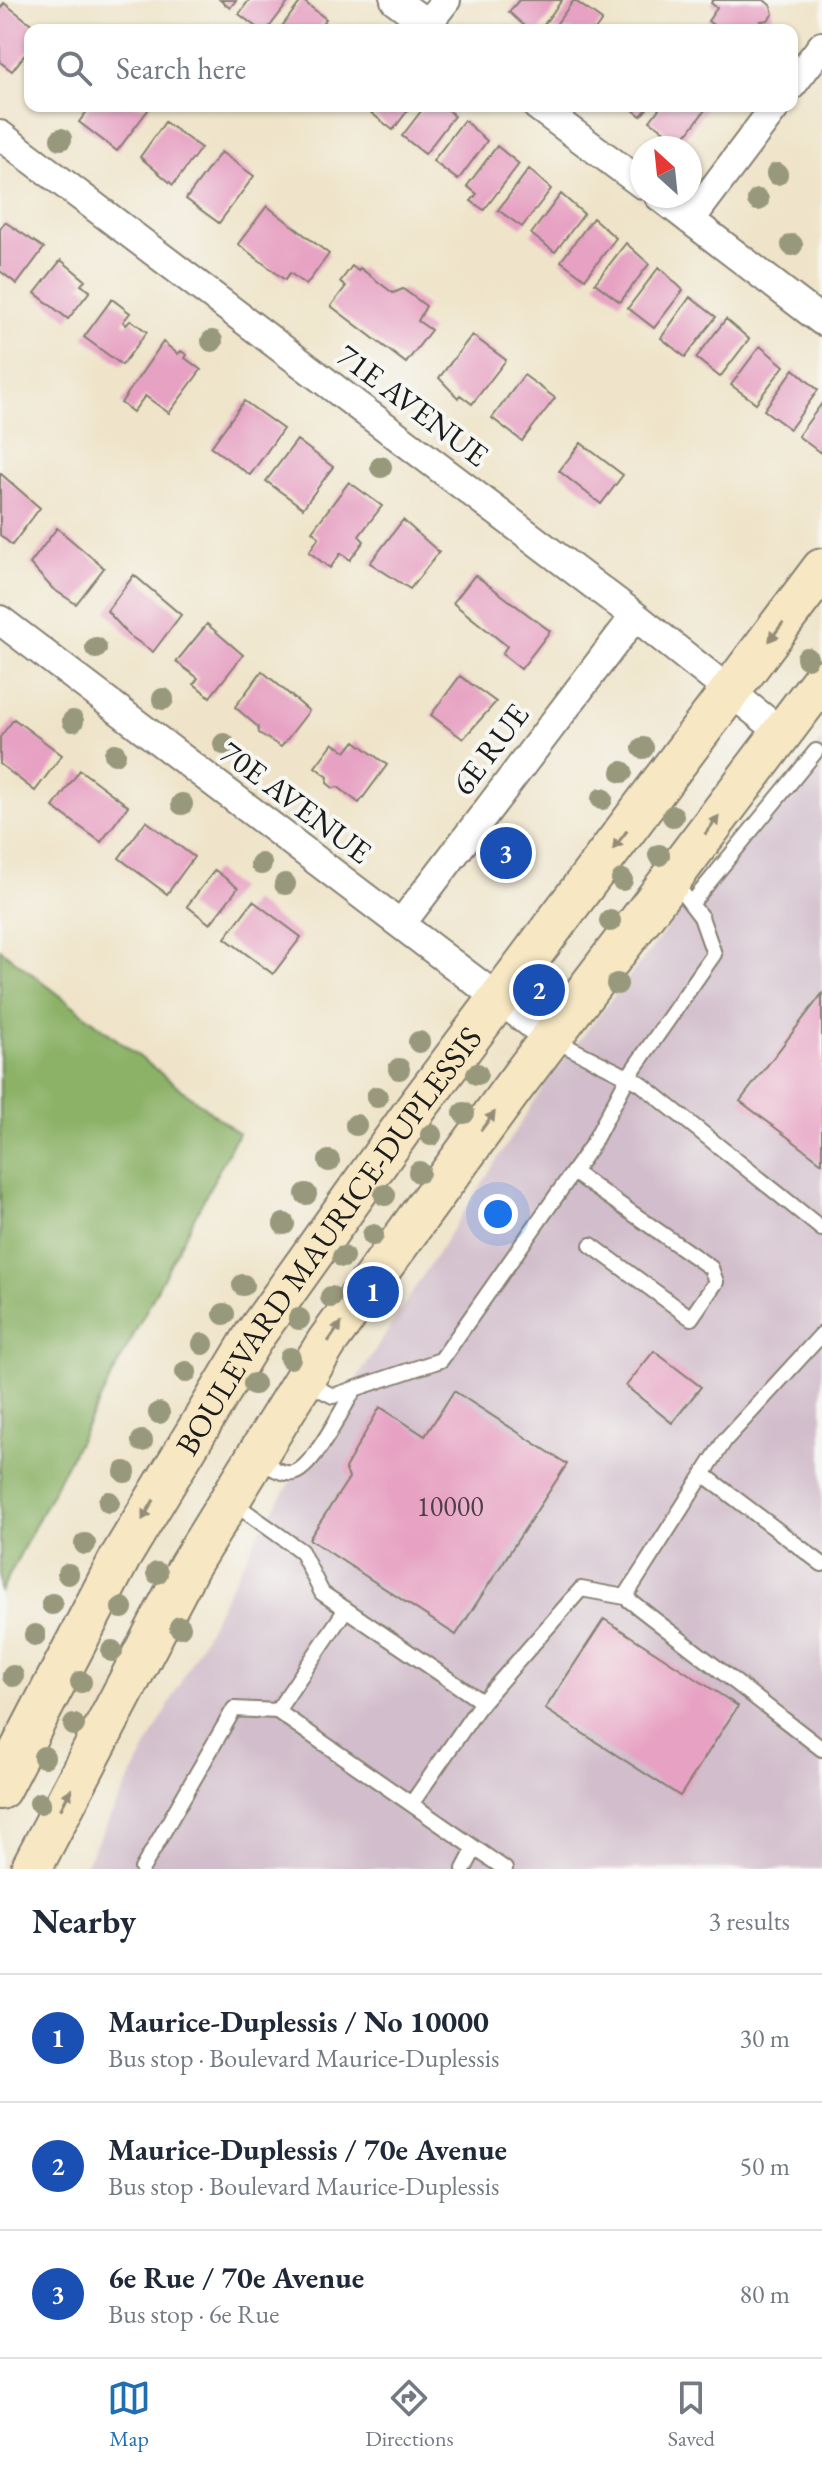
<!DOCTYPE html>
<meta charset="utf-8">
<style>
:root{--surface:#fff;--page:#f2f2f3;--text:#1f2937;--muted:#747a83;--line:#e0e1e3;--accent:#1f6fb2}
body{margin:0;font-family:"EB Garamond",serif;background:var(--page);color:var(--text)}
.compass{position:absolute;left:630px;top:136px;width:72px;height:72px;border-radius:50%;background:var(--surface);box-shadow:0 2px 6px #0004;rotate:333deg}
.you{position:absolute;left:498px;top:1214px;width:28px;height:28px;margin:-20px;border:6px solid #fff;border-radius:50%;background:#1a73e8;box-shadow:0 0 0 12px #1a73e833}
.badge{display:grid;place-items:center;width:52px;height:52px;border-radius:50%;background:var(--accent);color:#fff;font-size:26px;font-weight:700}
.pin{position:absolute;translate:-50% -50%;border:4px solid #fff;box-shadow:0 2px 8px #0006}
.list{margin:0;padding:0;list-style:none}
h2{display:flex;justify-content:space-between;align-items:center;height:104px;margin:0;padding:0 32px;font-size:34px}
h2 small{font-size:26px;font-weight:400;color:var(--muted)}
.list li{display:grid;grid-template-columns:52px 1fr auto;gap:24px;align-items:center;box-sizing:border-box;height:128px;padding:0 32px;border-top:2px solid var(--line)}
.list b{display:block;font-size:30px;white-space:nowrap}
.list p{margin:0;font-size:26px;white-space:nowrap;color:var(--muted)}
.list em{font-size:26px;font-style:normal;color:var(--muted)}
.icon{flex:none;width:44px;height:44px;fill:none;stroke:currentColor;stroke-width:2;stroke-linecap:round;stroke-linejoin:round}
.map{position:relative;flex:none;width:822px;height:1869px;overflow:hidden}
.search{position:absolute;background:var(--surface);box-shadow:0 2px 6px #0004;left:24px;right:24px;top:24px;height:88px;display:flex;align-items:center;gap:20px;box-sizing:border-box;padding:0 28px;border-radius:16px;color:var(--muted);font-size:30px}
.sheet{height:488px;background:var(--surface)}
nav{display:flex;justify-content:space-around;align-items:center;box-sizing:border-box;height:112px;border-top:2px solid var(--line);background:var(--surface);font-size:22px;color:var(--muted)}
nav a{display:grid;justify-items:center;gap:4px}
nav .on{color:var(--accent)}
.map>svg:first-child{display:block}
.industrial{fill:#d1bdcb}
.forest{fill:#8cb268;stroke:#546742;stroke-width:2}
.building{fill:#e7a2c3}
.lines{fill:none;stroke-linecap:round;stroke-linejoin:round}
.lane-casing{stroke:#868072;stroke-width:18}
.street-casing{stroke:#868072;stroke-width:32}
.secondary-casing{stroke:#868072;stroke-width:44}
.lane{stroke:#fff;stroke-width:14}
.street{stroke:#fff;stroke-width:28}
.secondary{stroke:#f7e8c3;stroke-width:40}
.tree{fill:#98997b}
.oneway{fill:#948c78}
.labels{text-anchor:middle;dominant-baseline:central;stroke-width:8;stroke-linejoin:round;paint-order:stroke}
.number-label{font-size:28px;fill:#4f3e46}
.street-label{font-size:32px;fill:#1c1c1c;stroke:#f6f6f2}
</style>
<div class="map">
<svg width="822" height="1869" viewBox="0 0 822 1869">
<rect width="100%" height="100%" fill="#f6f6f2"/>
<filter id="ink" filterUnits="userSpaceOnUse"><feTurbulence type="fractalNoise" baseFrequency=".0125" numOctaves="2"/><feDisplacementMap in="SourceGraphic" scale="16" xChannelSelector="R" yChannelSelector="G"/><feConvolveMatrix kernelMatrix="1 2 1 2 8 2 1 2 1" color-interpolation-filters="sRGB"/></filter>
<filter id="wash" filterUnits="userSpaceOnUse"><feTurbulence type="fractalNoise" baseFrequency=".006" numOctaves="4" result="noise"/><feDisplacementMap in="SourceGraphic" scale="32" xChannelSelector="R" yChannelSelector="G"/><feGaussianBlur stdDeviation="1.8" result="paint"/><feColorMatrix in="noise" values="0 0 0 0 0 0 0 0 0 0 0 0 0 0 0 0 0 1.4 0 .05"/><feComposite in="paint" operator="in"/></filter>
<g filter="url(#wash)">
<rect width="100%" height="100%" fill="#efe4c9"/>
<path class="industrial" d="M822,740V1869H83L260,1530L548,1080L779,786Z"/>
<path class="forest" d="M0,949L238,1133L0,1593Z"/>
<g id="blocks">
<path class="building" d="M220,0H236L230,8Z
M249,0H290L267,30H260L239,14Z
M302,0L326,19L317,30H279Z
M519,0H562L540,30H529L509,12Z
M574,0L602,20L595,30H552Z
M713,0H764L771,6L773,14L768,20L761,21L766,25L762,30H720L708,21L717,8L711,3Z
M4,3L39,30H30V48L12,71L0,62V9Z
M91,106H151L117,151L79,122Z
M374,106H411L393,130L370,112Z
M425,106H445L454,116L425,154L402,136Z
M628,106H649L641,116Z
M661,106H708L681,142L650,121Z
M464,120L487,141L458,180L433,161Z
M165,122L201,148L173,185L140,157Z
M497,146L519,164L484,210L471,201L477,194L467,186Z
M221,152L254,176L219,223L186,199Z
M529,169L551,189L522,227L498,210Z
M561,194L584,214L555,252L531,234Z
M267,206L329,254L306,285L290,273L285,280L238,244Z
M593,218L616,238L585,279L561,261Z
M5,222L44,248L17,284L0,271V229Z
M626,243L649,264L620,302L595,283Z
M61,260L85,280L81,285L90,291L68,319L35,293Z
M352,266L358,271L360,268L393,293L403,289L426,306L418,321L431,330L406,363L331,306L346,286L340,282Z
M659,267L683,290L654,328L628,308Z
M690,297L716,317L685,357L661,338Z
M112,299L130,313L123,322L126,325L131,320L147,332L122,365L84,337Z
M726,319L749,339L720,377L696,358Z
M472,335L506,360L472,404L460,395L458,398L439,378Z
M163,342L178,354L181,351L187,355L185,358L201,370L169,413L145,396L133,412L121,403Z
M760,346L784,366L756,403L731,385Z
M794,369L818,390L790,429L764,410Z
M524,375L555,398L522,441L492,418Z
M244,401L283,429L250,475L211,447Z
M822,403V454L798,436Z
M297,440L333,467L303,508L266,481Z
M581,443L623,475L601,504L559,471Z
M0,473L40,508L12,545L0,535Z
M349,482L382,506L359,536L364,541L350,560L341,553L330,568L309,552L319,537L312,531Z
M403,520L439,552L410,589L370,563Z
M57,528L104,568L76,604L53,589L30,564Z
M134,575L181,615L153,652L130,636L107,611Z
M475,575L550,631L521,669L502,654L507,646L453,603Z
M207,624L243,655L210,697L194,684L198,678L176,662Z
M262,671L309,711L281,747L259,733L258,727L235,707Z
M460,676L496,702L463,739L431,715Z
M14,719L62,755L35,791L0,764V737Z
M355,741L387,765L359,803L338,787L333,788L327,783L328,777L315,767L333,743L346,752Z
M80,770L128,806L101,842L53,807Z
M146,821L194,857L167,894L119,858Z
M215,870L238,888L210,924L187,906Z
M253,901L301,937L273,974L225,938Z
M822,994V1163L740,1101Z
M654,1351L701,1387L672,1423L626,1386Z
M454,1391L567,1464L456,1635L309,1539L349,1478L345,1468L380,1407L425,1436Z
M604,1619L738,1706L680,1796L545,1709Z"/>
</g>
</g>
<g filter="url(#ink)">
<use href="#blocks" fill-opacity="0" stroke="#868072" stroke-width="2"/>
<g class="lines">
<g class="lane-casing">
<path id="lane" d="M691,904L816,751
M554,1040L640,1083L822,1229
M573,1172L711,1268L716,1282L691,1318L591,1245
M305,1382L333,1396L441,1360L592,1145L628,1077L714,954L701,917L674,882
M258,1459C268,1465 281,1475 293,1473C313,1469 342,1409 353,1392
M703,1474L822,1564
M231,1501L301,1551L322,1593L482,1702L581,1589L625,1597L725,1440L822,1334
M625,1597L822,1749
M277,1711L346,1609
M412,1803L482,1702
M142,1869L234,1709L277,1711L505,1869
M464,1869L475,1848"/>
</g>
<g class="street-casing">
<path id="street" d="M395,0L435,30
M427,24L446,0
M792,85L822,46
M537,106L642,184
M0,135L635,616L782,733
M659,196L822,321
M690,220L776,106
M0,620L550,1038
M401,924L635,616"/>
</g>
<g class="secondary-casing">
<g id="secondary">
<path id="s1" d="M0,1789L120,1558L254,1336L415,1110L822,569"/>
<path d="M31,1869L189,1566L327,1342L512,1089L822,680"/>
</g>
</g>
<use href="#lane" class="lane"/>
<use href="#street" class="street"/>
<use href="#secondary" class="secondary"/>
</g>
<g class="tree">
<circle cx="61" cy="139" r="11"/>
<circle cx="777" cy="174" r="11"/>
<circle cx="758" cy="200" r="11"/>
<circle cx="792" cy="245" r="11"/>
<circle cx="212" cy="341" r="11"/>
<circle cx="381" cy="467" r="11"/>
<circle cx="96" cy="648" r="11"/>
<circle cx="807" cy="658" r="11"/>
<circle cx="163" cy="699" r="11"/>
<circle cx="73" cy="721" r="11"/>
<circle cx="224" cy="744" r="11"/>
<circle cx="643" cy="748" r="11"/>
<circle cx="115" cy="754" r="11"/>
<circle cx="622" cy="772" r="11"/>
<circle cx="602" cy="799" r="11"/>
<circle cx="182" cy="804" r="11"/>
<circle cx="673" cy="816" r="11"/>
<circle cx="659" cy="855" r="11"/>
<circle cx="261" cy="864" r="11"/>
<circle cx="622" cy="880" r="11"/>
<circle cx="285" cy="884" r="11"/>
<circle cx="610" cy="921" r="11"/>
<circle cx="617" cy="984" r="11"/>
<circle cx="419" cy="1042" r="11"/>
<circle cx="399" cy="1069" r="11"/>
<circle cx="477" cy="1074" r="11"/>
<circle cx="377" cy="1097" r="11"/>
<circle cx="464" cy="1113" r="11"/>
<circle cx="356" cy="1125" r="11"/>
<circle cx="431" cy="1135" r="11"/>
<circle cx="329" cy="1161" r="11"/>
<circle cx="419" cy="1172" r="11"/>
<circle cx="306" cy="1194" r="11"/>
<circle cx="385" cy="1195" r="11"/>
<circle cx="284" cy="1224" r="11"/>
<circle cx="373" cy="1235" r="11"/>
<circle cx="343" cy="1257" r="11"/>
<circle cx="243" cy="1285" r="11"/>
<circle cx="331" cy="1297" r="11"/>
<circle cx="224" cy="1314" r="11"/>
<circle cx="299" cy="1319" r="11"/>
<circle cx="203" cy="1344" r="11"/>
<circle cx="290" cy="1358" r="11"/>
<circle cx="186" cy="1372" r="11"/>
<circle cx="254" cy="1384" r="11"/>
<circle cx="159" cy="1413" r="11"/>
<circle cx="142" cy="1441" r="11"/>
<circle cx="125" cy="1472" r="11"/>
<circle cx="109" cy="1502" r="11"/>
<circle cx="85" cy="1544" r="11"/>
<circle cx="157" cy="1573" r="11"/>
<circle cx="68" cy="1574" r="11"/>
<circle cx="52" cy="1604" r="11"/>
<circle cx="122" cy="1608" r="11"/>
<circle cx="180" cy="1627" r="11"/>
<circle cx="35" cy="1635" r="11"/>
<circle cx="112" cy="1651" r="11"/>
<circle cx="13" cy="1676" r="11"/>
<circle cx="81" cy="1682" r="11"/>
<circle cx="74" cy="1725" r="11"/>
<circle cx="44" cy="1757" r="11"/>
<circle cx="40" cy="1803" r="11"/>
</g>
<defs><path id="oneway-solid" d="M-6-.8H1V-3.2L6.5 0L1 3.2V.8H-6Z" transform="scale(2)"/></defs>
<g class="oneway">
<use href="#oneway-solid" transform="translate(776 632) rotate(127)"/>
<use href="#oneway-solid" transform="translate(712 825) rotate(-53)"/>
<use href="#oneway-solid" transform="translate(620 840) rotate(127)"/>
<use href="#oneway-solid" transform="translate(488 1121) rotate(-53)"/>
<use href="#oneway-solid" transform="translate(335 1332) rotate(-55)"/>
<use href="#oneway-solid" transform="translate(148 1510) rotate(120)"/>
<use href="#oneway-solid" transform="translate(66 1799) rotate(-63)"/>
</g>
</g>
<g class="labels">
<g class="number-label">
<text x="450" y="1506">10000</text>
</g>
<g class="street-label">
<text transform="translate(413 405) rotate(37)">71E AVENUE</text>
<text transform="translate(490 749) rotate(-53)">6E RUE</text>
<text transform="translate(296 802) rotate(37)">70E AVENUE</text>
<text stroke="none"><textPath href="#s1" startOffset="640">BOULEVARD MAURICE-DUPLESSIS</textPath></text>
</g>
</g>
</svg>
<svg class="compass" viewBox="-18 -18 36 36"><path d="M0-13l5 13h-10z" fill="#e53935"/><path d="M0 13l5-13h-10z" fill="#747a83"/></svg>
<div class="you"></div>
<div class="pin badge" style="left:373px;top:1292px;background:#1a4fb4">1</div>
<div class="pin badge" style="left:539px;top:990px;background:#1a4fb4">2</div>
<div class="pin badge" style="left:506px;top:853px;background:#1a4fb4">3</div>
<div class="search"><svg class="icon" aria-label="search" viewBox="0 0 24 24"><circle cx="10" cy="10" r="6"/><path d="M15 15l6 6"/></svg>Search here</div>
</div>
<section class="sheet">
<h2>Nearby<small>3 results</small></h2>
<ul class="list">
<li><span class="badge" style="background:#1a4fb4">1</span><div><b>Maurice-Duplessis / No 10000</b><p>Bus stop · Boulevard Maurice-Duplessis</p></div><em>30 m</em></li>
<li><span class="badge" style="background:#1a4fb4">2</span><div><b>Maurice-Duplessis / 70e Avenue</b><p>Bus stop · Boulevard Maurice-Duplessis</p></div><em>50 m</em></li>
<li><span class="badge" style="background:#1a4fb4">3</span><div><b>6e Rue / 70e Avenue</b><p>Bus stop · 6e Rue</p></div><em>80 m</em></li>
</ul>
</section>
<nav>
<a class="on"><svg class="icon" aria-label="map" viewBox="0 0 24 24"><path d="M3 6l6-2 6 2 6-2v14l-6 2-6-2-6 2zM9 4v14M15 6v14"/></svg>Map</a>
<a><svg class="icon" aria-label="directions" viewBox="0 0 24 24"><path d="M12 3l9 9-9 9-9-9zM9 14v-3h6M13 9l2 2-2 2"/></svg>Directions</a>
<a><svg class="icon" aria-label="saved" viewBox="0 0 24 24"><path d="M7 4h10v16l-5-4-5 4z"/></svg>Saved</a>
</nav>
